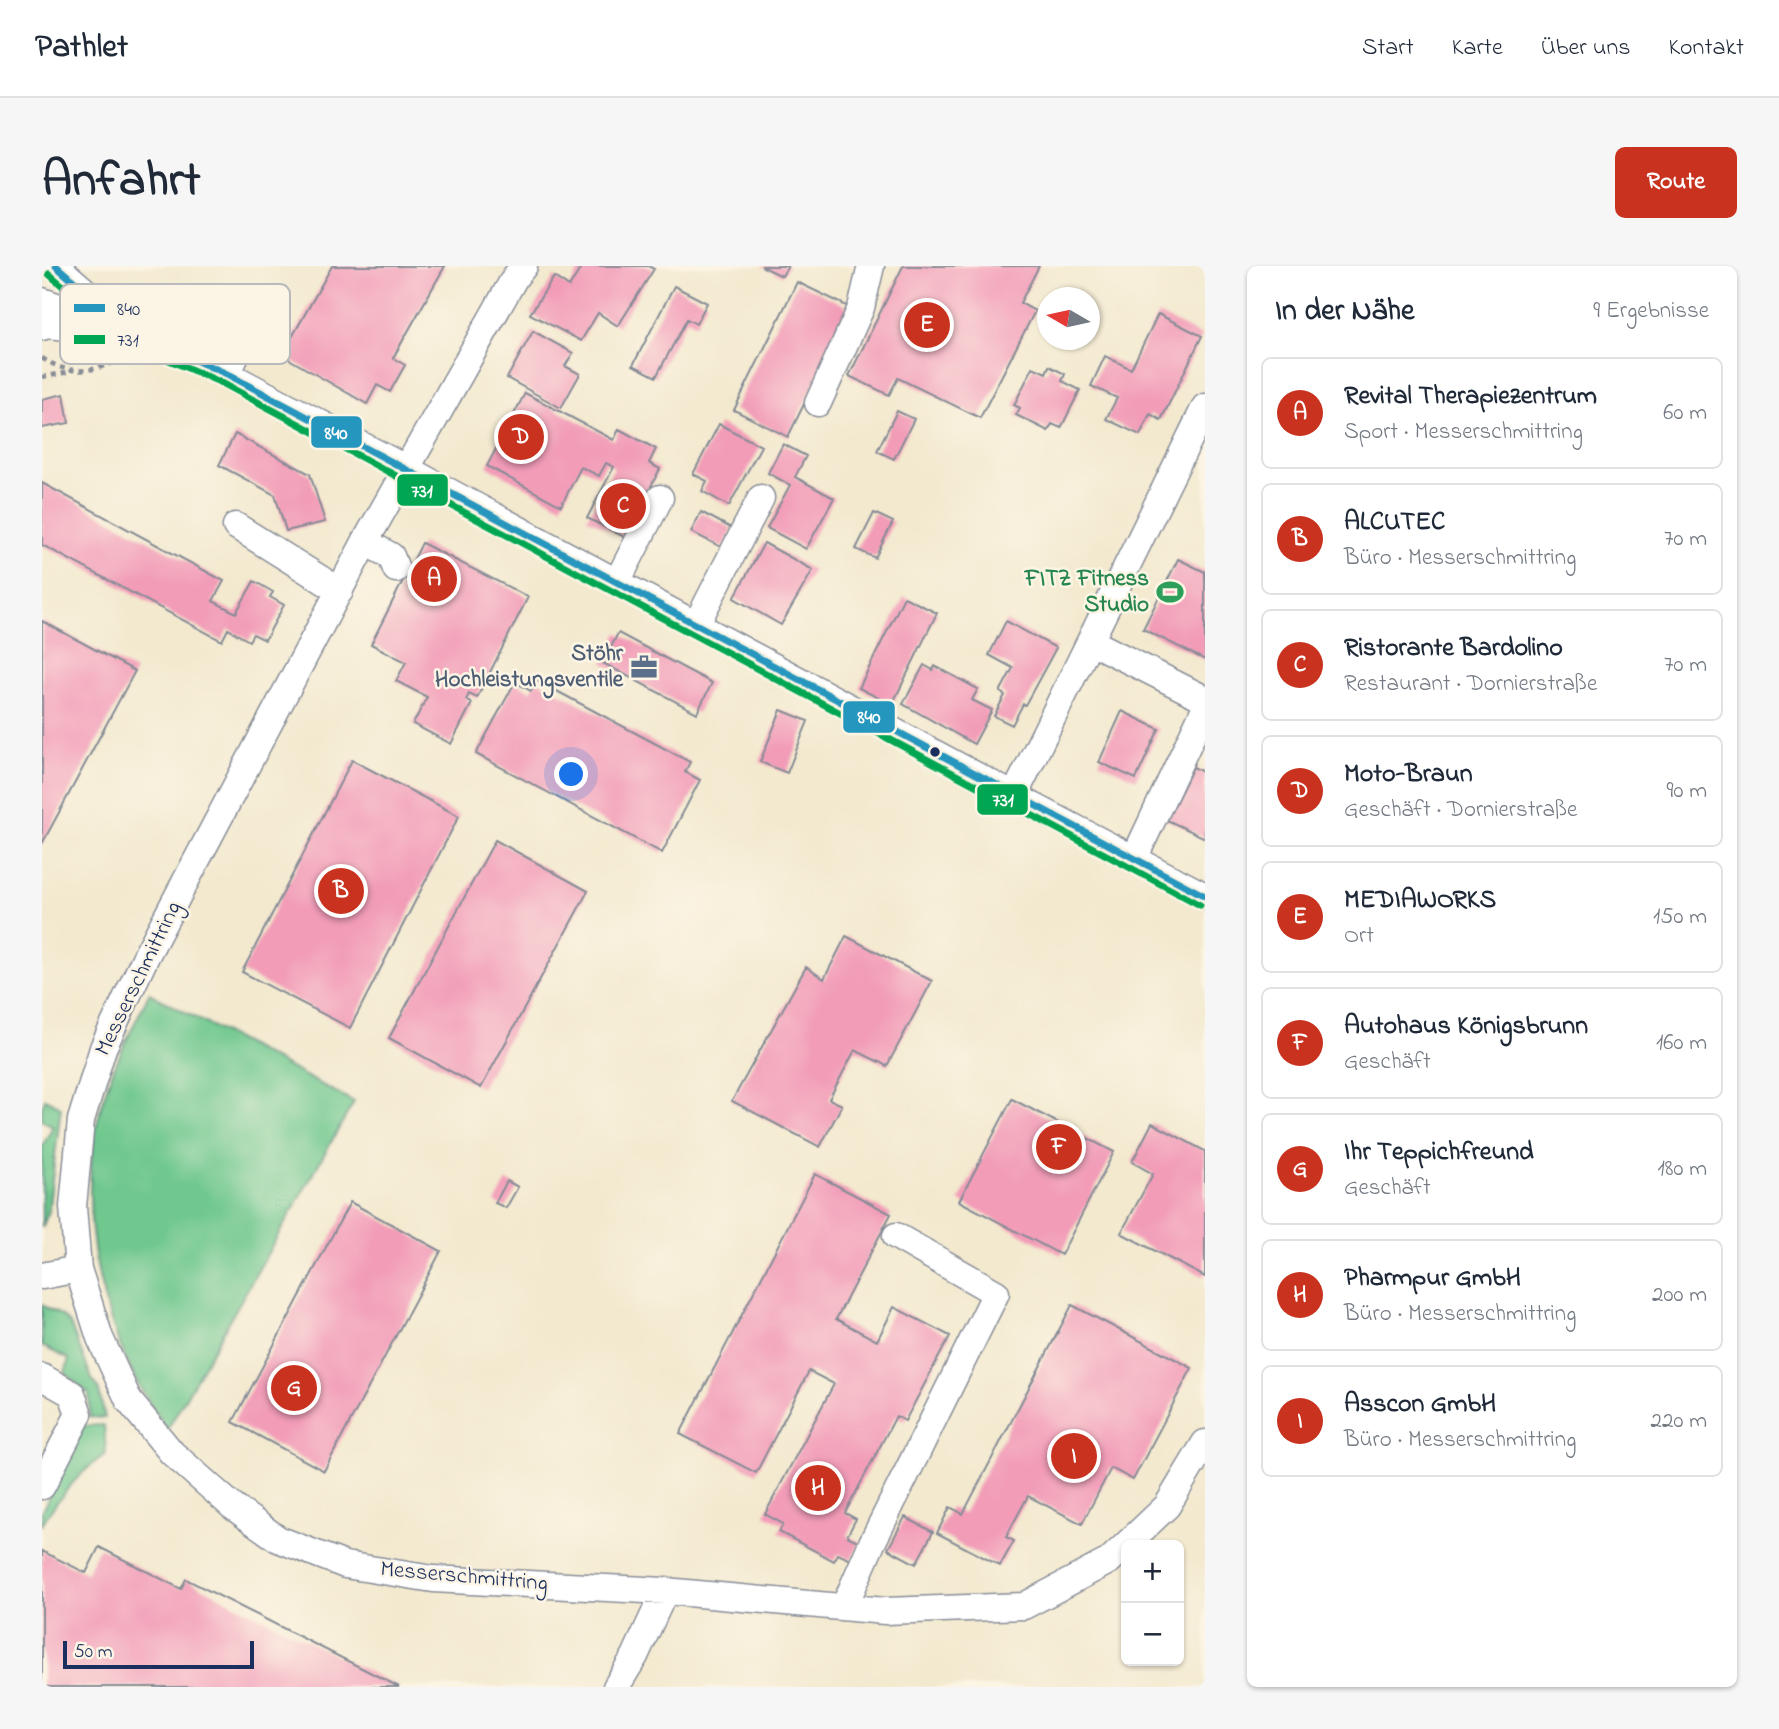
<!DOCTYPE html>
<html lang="de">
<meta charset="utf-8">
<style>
:root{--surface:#fff;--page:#f6f6f7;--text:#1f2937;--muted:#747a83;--line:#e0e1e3;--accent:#c8321e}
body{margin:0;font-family:"Indie Flower",sans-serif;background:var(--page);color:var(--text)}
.controls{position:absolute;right:21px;bottom:21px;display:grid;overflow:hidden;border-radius:10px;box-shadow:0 2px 5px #0004}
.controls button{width:63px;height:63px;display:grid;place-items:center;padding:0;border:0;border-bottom:2px solid var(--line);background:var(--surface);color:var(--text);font:35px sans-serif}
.compass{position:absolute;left:995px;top:21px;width:63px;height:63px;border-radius:50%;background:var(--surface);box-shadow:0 2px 5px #0004;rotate:279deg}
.scale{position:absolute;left:21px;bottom:18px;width:191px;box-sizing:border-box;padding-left:7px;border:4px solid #1b2f5e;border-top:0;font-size:19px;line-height:24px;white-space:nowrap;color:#1b2f5e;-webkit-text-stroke:5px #fcf5e5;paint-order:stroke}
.you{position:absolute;left:530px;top:509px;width:24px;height:24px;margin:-18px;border:5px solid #fff;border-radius:50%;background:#1a73e8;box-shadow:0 0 0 10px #1a73e833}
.badge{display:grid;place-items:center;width:46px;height:46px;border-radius:50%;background:var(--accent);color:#fff;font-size:23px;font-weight:700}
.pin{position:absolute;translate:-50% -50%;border:4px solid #fff;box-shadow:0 2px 7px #0006}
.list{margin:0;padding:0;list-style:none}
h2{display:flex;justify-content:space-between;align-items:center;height:91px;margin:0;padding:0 28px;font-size:30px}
h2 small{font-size:23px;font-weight:400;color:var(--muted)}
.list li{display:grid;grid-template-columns:46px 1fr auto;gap:21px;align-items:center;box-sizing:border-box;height:112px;margin:0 14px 14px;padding:0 14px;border:2px solid var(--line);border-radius:10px}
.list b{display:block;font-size:26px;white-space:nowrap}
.list p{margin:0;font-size:23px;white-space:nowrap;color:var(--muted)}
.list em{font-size:23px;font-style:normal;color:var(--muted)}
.map{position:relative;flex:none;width:1163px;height:1421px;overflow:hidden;border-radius:10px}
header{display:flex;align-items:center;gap:42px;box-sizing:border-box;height:98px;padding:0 35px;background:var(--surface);border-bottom:2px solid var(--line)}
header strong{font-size:33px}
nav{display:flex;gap:38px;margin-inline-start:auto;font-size:24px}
.intro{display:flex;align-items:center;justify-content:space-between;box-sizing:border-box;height:168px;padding:0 42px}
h1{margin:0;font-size:49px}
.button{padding:18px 32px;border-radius:10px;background:var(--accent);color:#fff;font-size:24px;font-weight:700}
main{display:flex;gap:42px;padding:0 42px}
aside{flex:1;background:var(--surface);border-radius:10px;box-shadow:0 2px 5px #0004}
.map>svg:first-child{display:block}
.green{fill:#70c88e;stroke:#467c76;stroke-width:2}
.building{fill:#f29cb8}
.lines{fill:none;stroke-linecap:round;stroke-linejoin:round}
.minor-casing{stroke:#878c96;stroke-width:29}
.path{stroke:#878c96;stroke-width:4.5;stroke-dasharray:5 5;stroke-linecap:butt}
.minor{stroke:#fff;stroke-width:26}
.bus-1-casing{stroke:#fcf5e5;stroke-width:12}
.bus-2-casing{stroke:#fcf5e5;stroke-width:12}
.bus-1{stroke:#2596be;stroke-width:7}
.bus-2{stroke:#00a651;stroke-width:7}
.bus-dot{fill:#1b2f5e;stroke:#fcf5e5;stroke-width:2.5}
.labels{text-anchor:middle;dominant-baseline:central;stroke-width:5;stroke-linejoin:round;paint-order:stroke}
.leisure-label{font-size:23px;font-weight:bold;fill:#27864d;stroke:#fcf5e5;text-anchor:end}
.service-label{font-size:23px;font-weight:bold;fill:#4e5e75;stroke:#fcf5e5;text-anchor:end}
.street-label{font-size:23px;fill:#1b2f5e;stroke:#fcf5e5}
.key{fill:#fcf5e5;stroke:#b8babc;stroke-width:2}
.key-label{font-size:19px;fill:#1b2f5e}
.line-badge{stroke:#fcf5e5;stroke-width:2.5}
.badge-label{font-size:19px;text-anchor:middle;font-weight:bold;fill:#fff}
</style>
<header>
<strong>Pathlet</strong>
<nav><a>Start</a><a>Karte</a><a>Über uns</a><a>Kontakt</a></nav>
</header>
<div class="intro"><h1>Anfahrt</h1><a class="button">Route</a></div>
<main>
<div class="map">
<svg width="1163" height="1421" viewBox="0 0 1163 1421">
<rect width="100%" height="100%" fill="#fcf5e5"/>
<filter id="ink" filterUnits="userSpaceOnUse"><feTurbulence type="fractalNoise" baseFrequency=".0143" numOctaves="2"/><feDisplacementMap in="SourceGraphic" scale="14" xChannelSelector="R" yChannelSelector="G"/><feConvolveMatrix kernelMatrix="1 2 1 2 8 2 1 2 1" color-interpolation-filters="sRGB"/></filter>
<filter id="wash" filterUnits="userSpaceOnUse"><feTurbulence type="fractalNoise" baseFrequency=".00686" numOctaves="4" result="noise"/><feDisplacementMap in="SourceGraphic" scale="28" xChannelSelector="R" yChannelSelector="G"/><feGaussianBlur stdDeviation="1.57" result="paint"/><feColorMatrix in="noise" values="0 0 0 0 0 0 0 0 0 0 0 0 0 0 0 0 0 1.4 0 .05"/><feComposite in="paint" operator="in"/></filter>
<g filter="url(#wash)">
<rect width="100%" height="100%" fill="#f3e9cf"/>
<path class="green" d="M107,727L312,836L125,1164C114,1146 101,1129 92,1110C47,1020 33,910 67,815C78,785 94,756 107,727Z
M3,833L19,841L6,947L0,962V881L11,860L0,854V841Z
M0,1039L20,1050L28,1058L50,1113L56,1121L63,1152L47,1151L48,1148L47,1128L23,1107L27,1093L0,1080Z
M62,1159L64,1188C37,1206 17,1231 0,1258V1245L42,1160Z"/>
<g id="blocks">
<path class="building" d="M290,0H403L351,92L363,99L348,126L335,119L325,138L240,89Z
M540,0H606L612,3L576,60L556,47L539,75L488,48L512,11L527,21Z
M719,0H746L740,10Z
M861,0H997L978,37L993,45L938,152L856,112L847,129L807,110Z
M755,16L809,42L746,171L692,144Z
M632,20L665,37L654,58L645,53L614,111L591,99Z
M1116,48L1160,70L1119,154L1108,148L1098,169L1064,153L1075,132L1049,120L1063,90L1089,103Z
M491,65L531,87L523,100L538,108L519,142L465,112Z
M1007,100L1023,108L1020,115L1038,124L1019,162L1010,158L1006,165L974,149L978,142L972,139L991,101L1004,107Z
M483,127L572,174L577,163L614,183L607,197L618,203L609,220L611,221L584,272L545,252L572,201L564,197L557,210L539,201L519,240L445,200Z
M22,128L27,157L0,162V133Z
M855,145L872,153L852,193L835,185Z
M677,158L719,180L687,240L660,225L665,215L651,208Z
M193,168L268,208L283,256L244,265L233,229L177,199Z
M741,178L764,190L753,211L792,232L764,283L725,262L748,219L726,207Z
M0,217L182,315L171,335L194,347L212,315L231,326L228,331L242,339L223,374L211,368L207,375L186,363L180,375L0,279Z
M659,246L691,263L681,282L649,266Z
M832,247L851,256L833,292L814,283Z
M380,277L486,331L435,432L427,428L424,434L430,437L409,478L371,458L385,431L354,415L364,396L329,378Z
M722,277L771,304L739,359L692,332Z
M1136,293L1163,306V394L1101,363Z
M862,331L895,347L850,439L817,422Z
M0,355L93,405L0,578Z
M964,355L1014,382L983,439L981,438L970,459L952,450L963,429L958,426L971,402L947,389Z
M576,367L670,417L655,447L561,397Z
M882,399L891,404L893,400L936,423L930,434L950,444L932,478L861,438Z
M494,414L648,496L643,506L658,514L620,587L434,488L473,416L489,425Z
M739,444L766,455L745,507L718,496Z
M1080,445L1117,463L1094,513L1057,496Z
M310,494L417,550L308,762L200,706Z
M1151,501L1163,507V572L1125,554Z
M453,574L546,625L439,822L347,772Z
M804,670L890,715L845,800L813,784L787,833L800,839L778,881L690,835L764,701L782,713Z
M970,833L1072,886L1019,989L917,935Z
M1110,857L1163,885V1011L1079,967L1111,908L1090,896Z
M773,908L849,948L794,1053L835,1075L852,1041L908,1070L863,1155L854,1150L803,1247L814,1253L805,1270L818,1276L809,1294L796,1288L792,1295L737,1266L741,1258L723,1248L792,1118L767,1105L714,1207L638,1168Z
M465,915L476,921L464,942L453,937Z
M308,936L399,985L282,1205L191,1156Z
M1030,1039L1150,1102L1091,1214L1069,1202L1040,1258L986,1230L964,1271L972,1275L958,1300L895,1267L908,1241L921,1248Z
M863,1251L891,1266L874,1298L846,1283Z
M57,1281L139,1323L144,1313L357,1421H0V1285L44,1307Z"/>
</g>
</g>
<g filter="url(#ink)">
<use href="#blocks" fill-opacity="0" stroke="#878c96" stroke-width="2"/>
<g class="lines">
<g class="minor-casing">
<path id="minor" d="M14,0L82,59
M482,0L473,11L323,276L104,690L61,782L39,854L31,941L36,1003L58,1072L87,1135L130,1187L190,1240L236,1273L303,1299L391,1313L623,1325L843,1345L982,1340L1067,1295L1125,1240L1163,1177
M0,35L92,67L185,108L363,202L972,530L1163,630
M0,61L5,59L48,63
M185,108L211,55
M776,137L819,42L829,0
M194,260L298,325
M323,276L349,290L354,303
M575,316L618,232
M654,359L719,232
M1048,375L1161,432L1163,438
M972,530L1163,141
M1092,593L1163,442
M0,1010L36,1003
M0,1111L30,1128L37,1148L0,1220
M802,1341L830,1277L954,1027L854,970
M574,1421L593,1390L623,1325"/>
</g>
<path class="path" d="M97,36L114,46
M0,92C31,112 53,105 85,91
M0,111L27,106"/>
<use href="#minor" class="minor"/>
<g class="bus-1-casing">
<path id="bus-1" d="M14,0L92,67L185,108L1163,630"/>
</g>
<g class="bus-2-casing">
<path id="bus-2" d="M7,8L86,76L180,117L1158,639"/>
</g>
<use href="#bus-1" class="bus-1"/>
<use href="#bus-2" class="bus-2"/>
</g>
</g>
<defs>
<g id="stadium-bare" transform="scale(2.1)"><path d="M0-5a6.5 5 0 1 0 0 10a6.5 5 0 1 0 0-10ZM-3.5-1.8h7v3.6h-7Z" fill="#2e9e5b" stroke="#fcf5e5" stroke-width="2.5" paint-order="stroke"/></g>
<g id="office-bare" transform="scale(2.1)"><path d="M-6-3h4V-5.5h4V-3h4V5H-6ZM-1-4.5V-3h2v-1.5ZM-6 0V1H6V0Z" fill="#5c6f8a" stroke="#fcf5e5" stroke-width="2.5" paint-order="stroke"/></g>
</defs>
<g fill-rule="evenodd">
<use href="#stadium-bare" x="1128" y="326"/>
<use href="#office-bare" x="602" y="401"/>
</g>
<circle class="bus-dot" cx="893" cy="486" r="6"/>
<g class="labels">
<g class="leisure-label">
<text x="1107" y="313">FITZ Fitness<tspan x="1107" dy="26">Studio</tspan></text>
</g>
<g class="service-label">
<text x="581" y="388">Stöhr<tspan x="581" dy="26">Hochleistungsventile</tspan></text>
</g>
<g class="street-label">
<text transform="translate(97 713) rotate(-64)">Messerschmittring</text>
<text transform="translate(422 1311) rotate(5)">Messerschmittring</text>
</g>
</g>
<rect x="18" y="18" width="230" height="80" rx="10" class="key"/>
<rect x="32" y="38" width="31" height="8" fill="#2596be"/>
<rect x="32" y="69" width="31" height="9" fill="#00a651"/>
<g class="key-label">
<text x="75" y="49">840</text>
<text x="75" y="80">731</text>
</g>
<g class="line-badge">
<rect x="268" y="149" width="53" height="34" rx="7" fill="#2596be"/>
<rect x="354" y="207" width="53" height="34" rx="7" fill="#00a651"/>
<rect x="800" y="434" width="54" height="34" rx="7" fill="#2596be"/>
<rect x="934" y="517" width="53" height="33" rx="7" fill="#00a651"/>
</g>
<g class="badge-label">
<text x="294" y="173">840</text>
<text x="380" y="231">731</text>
<text x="827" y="457">840</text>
<text x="961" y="540">731</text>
</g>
</svg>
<div class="controls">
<button>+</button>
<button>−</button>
</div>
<svg class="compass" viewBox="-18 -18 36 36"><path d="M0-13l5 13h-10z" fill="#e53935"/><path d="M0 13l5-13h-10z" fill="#747a83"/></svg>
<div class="scale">50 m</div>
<div class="you"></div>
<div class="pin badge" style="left:392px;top:313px">A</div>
<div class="pin badge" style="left:299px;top:625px">B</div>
<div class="pin badge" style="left:581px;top:240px">C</div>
<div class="pin badge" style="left:479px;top:171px">D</div>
<div class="pin badge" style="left:885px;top:59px">E</div>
<div class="pin badge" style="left:1017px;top:881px">F</div>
<div class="pin badge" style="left:252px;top:1122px">G</div>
<div class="pin badge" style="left:776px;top:1222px">H</div>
<div class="pin badge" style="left:1032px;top:1190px">I</div>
</div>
<aside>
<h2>In der Nähe<small>9 Ergebnisse</small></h2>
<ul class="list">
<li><span class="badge">A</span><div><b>Revital Therapiezentrum</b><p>Sport · Messerschmittring</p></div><em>60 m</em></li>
<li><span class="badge">B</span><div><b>ALCUTEC</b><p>Büro · Messerschmittring</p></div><em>70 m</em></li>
<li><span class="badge">C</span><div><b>Ristorante Bardolino</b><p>Restaurant · Dornierstraße</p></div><em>70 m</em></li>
<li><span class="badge">D</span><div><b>Moto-Braun</b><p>Geschäft · Dornierstraße</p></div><em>90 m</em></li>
<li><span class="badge">E</span><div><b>MEDIAWORKS</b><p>Ort</p></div><em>150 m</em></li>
<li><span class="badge">F</span><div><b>Autohaus Königsbrunn</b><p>Geschäft</p></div><em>160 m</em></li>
<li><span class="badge">G</span><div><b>Ihr Teppichfreund</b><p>Geschäft</p></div><em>180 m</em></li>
<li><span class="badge">H</span><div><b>Pharmpur GmbH</b><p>Büro · Messerschmittring</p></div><em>200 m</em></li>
<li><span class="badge">I</span><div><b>Asscon GmbH</b><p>Büro · Messerschmittring</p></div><em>220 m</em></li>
</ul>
</aside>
</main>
